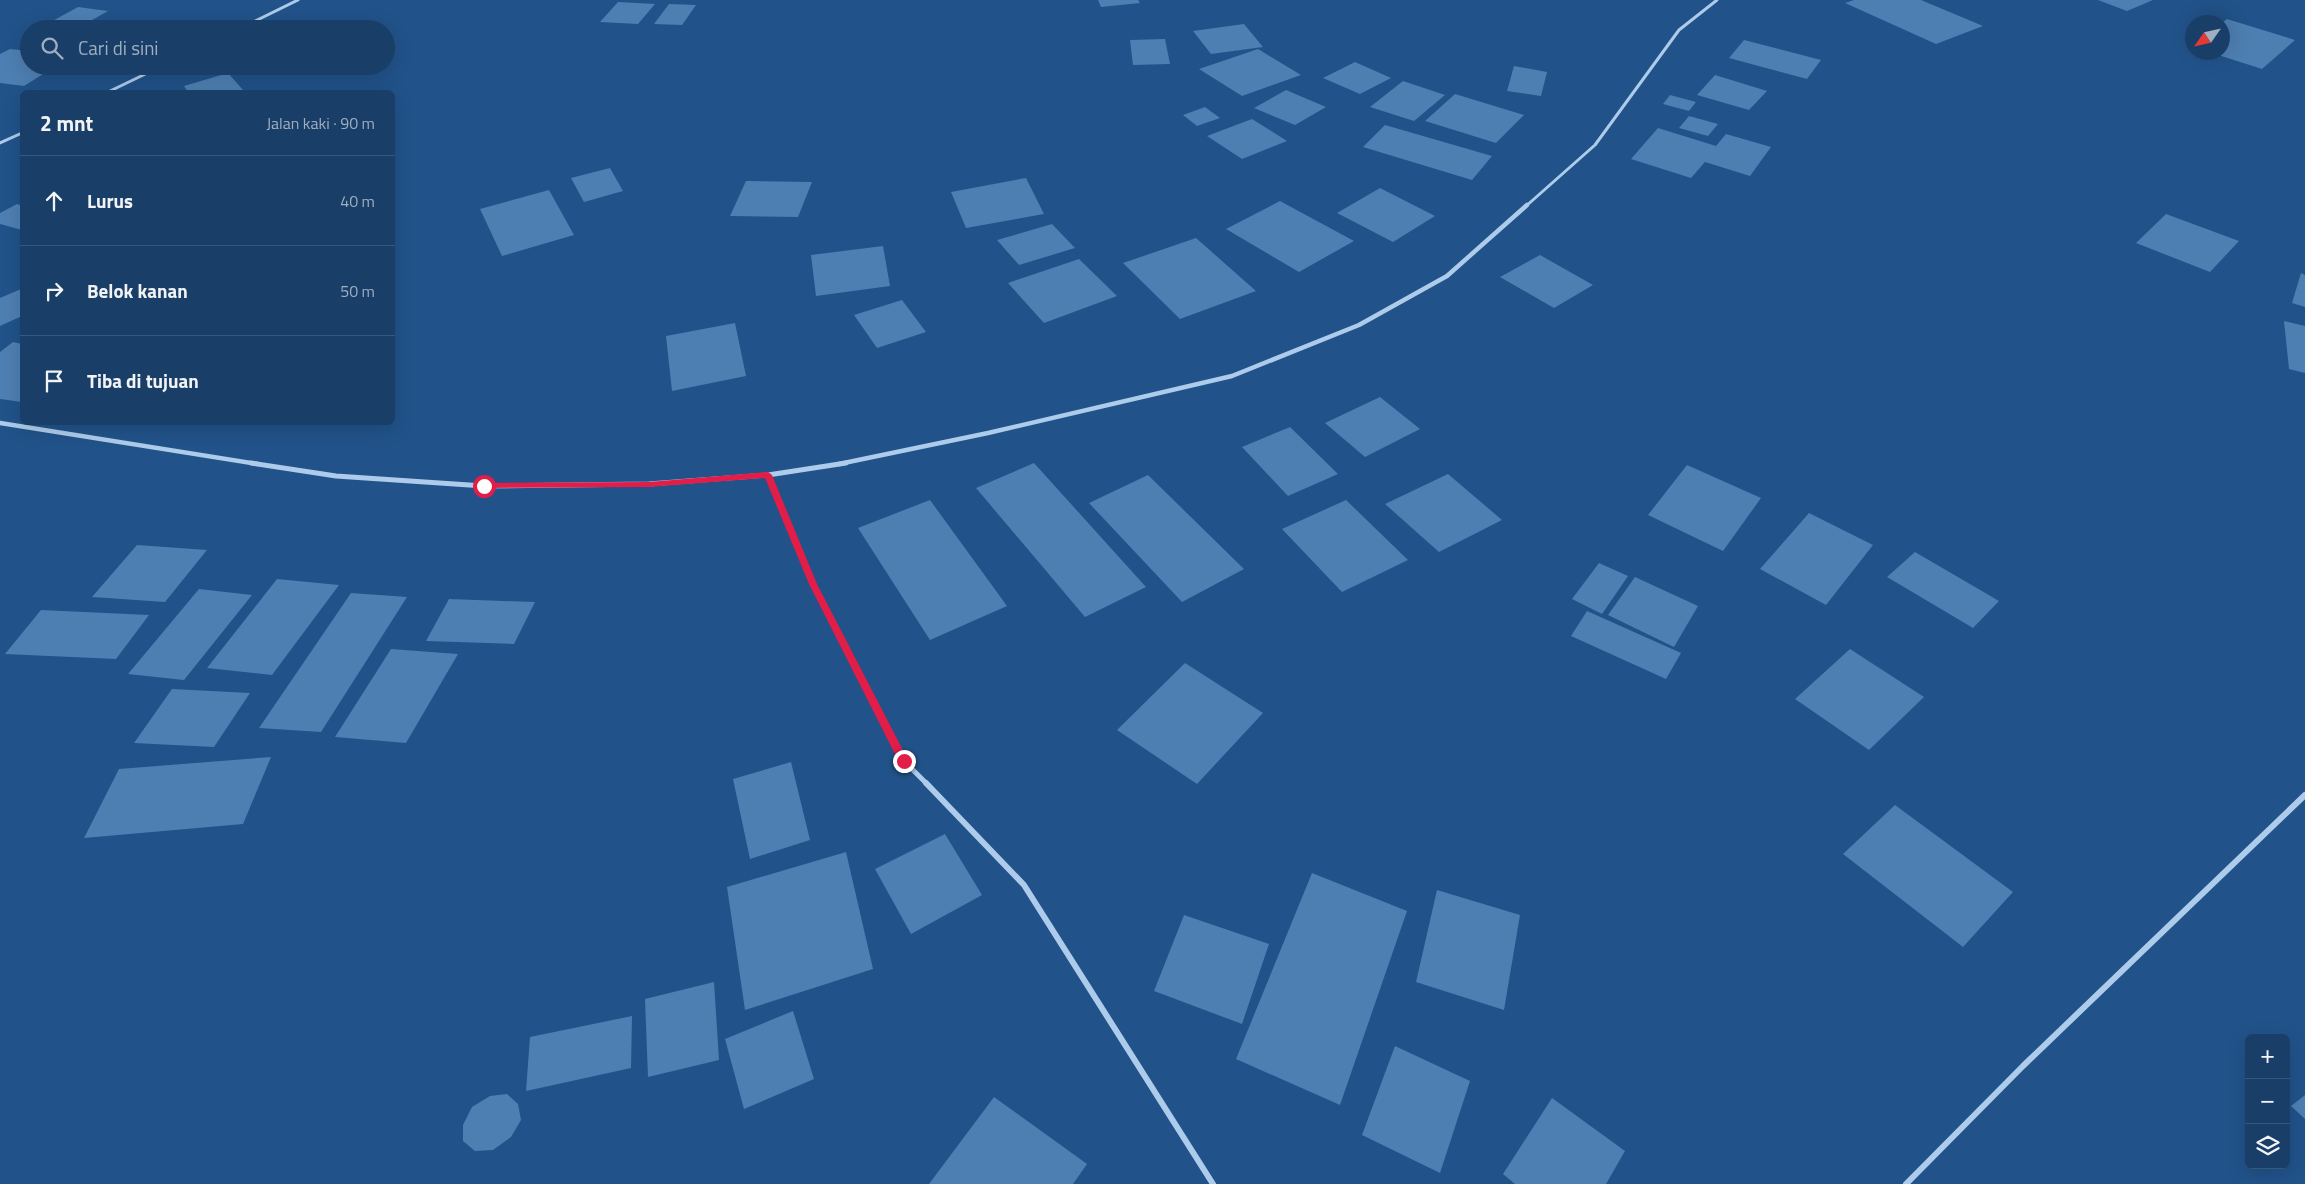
<!DOCTYPE html>
<html lang="id">
<meta charset="utf-8">
<style>
:root{--surface:#193e67;--page:#264970;--text:#f1f3f6;--muted:#9faec0;--line:#37577b}
body{margin:0;font-family:"Titillium Web",sans-serif;background:var(--page);color:var(--text)}
.controls{position:absolute;right:15px;bottom:15px;display:grid;overflow:hidden;border-radius:8px;box-shadow:0 5px 20px #0002}
.controls button{width:45px;height:45px;display:grid;place-items:center;padding:0;border:0;border-bottom:1px solid var(--line);background:var(--surface);color:var(--text);font:25px sans-serif}
.compass{position:absolute;left:2185px;top:15px;width:45px;height:45px;border-radius:50%;background:var(--surface);box-shadow:0 5px 20px #0002;rotate:236deg}
.stop{position:absolute;width:15px;height:15px;margin:-11px;border:4px solid #e11d48;border-radius:50%;background:#fff}
.stop.end{background:#e11d48;border-color:#fff;box-shadow:0 1px 5px #0008}
.list{margin:0;padding:0;list-style:none}
h2{display:flex;justify-content:space-between;align-items:center;height:65px;margin:0;padding:0 20px;font-size:21px}
h2 small{font-size:16px;font-weight:400;color:var(--muted)}
.list li{display:grid;grid-template-columns:32px 1fr auto;gap:15px;align-items:center;box-sizing:border-box;height:90px;padding:0 20px;border-top:1px solid var(--line)}
.list b{display:block;font-size:19px;white-space:nowrap}
.list em{font-size:16px;font-style:normal;color:var(--muted)}
.icon{flex:none;width:28px;height:28px;fill:none;stroke:currentColor;stroke-width:2;stroke-linecap:round;stroke-linejoin:round}
.map{position:relative;flex:none;width:2305px;height:1184px;overflow:hidden}
.search{position:absolute;background:var(--surface);box-shadow:0 5px 20px #0002;left:20px;top:20px;width:375px;height:55px;display:flex;align-items:center;gap:12px;box-sizing:border-box;padding:0 18px;border-radius:28px;color:var(--muted);font-size:19px}
.panel{position:absolute;background:var(--surface);box-shadow:0 5px 20px #0002;left:20px;top:90px;width:375px;height:335px;border-radius:8px}
.map>svg:first-child{display:block}
.building{fill:#4e7fb2}
.lines{fill:none;stroke-linecap:round;stroke-linejoin:round}
.street-far3{stroke:#adcbea;stroke-width:3}
.street-far2{stroke:#adcbea;stroke-width:4.5}
.street-far1{stroke:#adcbea;stroke-width:5}
.street{stroke:#adcbea;stroke-width:6}
.route{fill:#e11d48}
</style>
<div class="map">
<svg width="2305" height="1184" viewBox="0 0 2305 1184">
<rect width="100%" height="100%" fill="#215289"/>
<path class="building" d="M1098,0H1138L1140,3L1101,7Z
M1854,0H1921L1983,26L1936,44L1845,3Z
M2098,0H2153L2127,11Z
M618,2L655,4L638,24L600,22Z
M669,4L696,5L682,25L654,24Z
M78,7L108,11L78,28L47,24Z
M2227,19L2295,40L2262,69L2212,53L2222,52V23Z
M142,23L165,26L161,29H132Z
M1244,24L1263,47L1211,54L1193,31Z
M1165,39L1170,64L1133,65L1130,40Z
M1744,40L1821,60L1807,79L1729,58Z
M10,49L29,51V66H56L24,86L0,83V54Z
M1258,49L1301,75L1242,96L1199,69Z
M1355,62L1391,78L1360,94L1323,78Z
M1514,66L1547,72L1541,96L1507,91Z
M228,73L243,90L237,92H188L184,86Z
M1715,75L1767,91L1749,110L1697,95Z
M1403,81L1445,95L1414,121L1370,107Z
M1286,90L1326,107L1295,125L1254,108Z
M1455,94L1524,115L1496,143L1425,121Z
M1670,95L1696,102L1689,111L1663,104Z
M1205,107L1220,118L1197,126L1183,115Z
M1689,116L1718,124L1708,136L1679,128Z
M1252,119L1287,141L1242,159L1207,136Z
M1385,125L1492,156L1472,180L1363,147Z
M1658,128L1716,146L1726,134L1771,147L1750,176L1705,162L1691,178L1631,159Z
M610,168L623,191L584,202L571,178Z
M1026,178L1044,214L966,228L951,192Z
M746,181L812,182L798,217L730,216Z
M1380,188L1435,216L1393,242L1337,213Z
M549,190L574,235L502,256L480,209Z
M1280,201L1354,241L1299,272L1226,229Z
M17,204L22,206V230L0,224V213Z
M2166,214L2239,241L2210,272L2136,243Z
M1052,224L1075,248L1019,265L997,240Z
M1196,238L1256,291L1180,319L1123,263Z
M883,246L890,286L816,296L811,255Z
M1540,255L1593,285L1554,308L1500,277Z
M1079,259L1117,296L1044,323L1008,283Z
M2301,273L2305,275V307L2292,303Z
M21,289L22,316L0,326V298Z
M902,300L926,332L877,348L854,315Z
M2284,321L2305,326V373L2289,369Z
M735,323L746,376L672,391L666,336Z
M13,342L22,344V402L0,399V352Z
M1380,397L1420,429L1365,457L1325,423Z
M1290,427L1338,474L1288,496L1242,447Z
M1034,463L1146,587L1085,617L976,488Z
M1687,465L1761,498L1723,551L1648,515Z
M1448,474L1502,520L1439,552L1385,504Z
M1148,475L1244,569L1182,602L1089,503Z
M930,500L1007,606L930,640L858,528Z
M1346,500L1408,560L1342,592L1282,529Z
M1809,513L1873,545L1826,605L1760,569Z
M137,545L207,550L165,602L92,597Z
M1915,552L1999,601L1973,628L1887,577Z
M1599,563L1628,576L1602,614L1572,599Z
M1635,577L1698,606L1674,647L1608,615Z
M277,579L339,585L272,675L207,668Z
M199,589L252,595L184,680L128,674Z
M351,593L407,597L321,732L259,728Z
M449,599L535,602L514,644L426,641Z
M41,610L149,615L116,659L5,654Z
M1587,611L1681,653L1666,679L1571,636Z
M391,649L458,654L406,743L335,737Z
M1850,649L1924,697L1869,750L1795,699Z
M1185,663L1263,713L1197,784L1117,730Z
M172,689L250,693L214,747L134,743Z
M271,757L243,824L84,838L119,769Z
M791,762L810,840L750,859L733,779Z
M1895,805L2013,892L1963,947L1843,854Z
M945,834L982,895L911,934L875,869Z
M846,852L873,969L745,1010L727,887Z
M1312,873L1407,911L1340,1105L1236,1059Z
M1437,890L1520,915L1504,1010L1416,982Z
M1184,915L1269,944L1242,1024L1154,991Z
M714,982L719,1060L648,1077L645,999Z
M793,1011L814,1079L744,1109L725,1039Z
M632,1016L631,1068L526,1091L530,1037Z
M1395,1046L1470,1081L1440,1173L1362,1135Z
M507,1094L518,1104L521,1120L511,1137L493,1150L475,1151L463,1141V1125L472,1107L490,1096Z
M2305,1095V1119L2291,1106Z
M994,1097L1087,1164L1073,1184H929Z
M1552,1098L1625,1151L1606,1184H1515L1503,1174Z"/>
<g class="lines">
<path class="street-far3" d="M239,29L298,0
M108,92L162,66
M0,143L22,133
M1525,207L1595,145L1679,30L1717,0"/>
<path class="street-far2" d="M0,423L258,464
M839,464L988,433L1232,376L1359,325L1447,276L1527,205"/>
<path class="street-far1" d="M251,463L336,476L484,486L649,484L768,475L846,463
M768,475L813,584L904,761L927,784"/>
<path class="street" d="M926,783L1024,885L1213,1184
M1906,1184L2023,1066L2305,795"/>
</g>
<path class="route" d="M768,472L772,475L817,584L907,758V764H900L809,584L765,478L649,487L484,488L480,486L484,483L649,482Z"/>
</svg>
<div class="controls">
<button>+</button>
<button>−</button>
<button><svg class="icon" aria-label="layers" viewBox="0 0 24 24"><path d="M12 4l9 5-9 5-9-5zM3 14l9 5 9-5"/></svg></button>
</div>
<svg class="compass" viewBox="-18 -18 36 36"><path d="M0-13l5 13h-10z" fill="#e53935"/><path d="M0 13l5-13h-10z" fill="#9faec0"/></svg>
<div class="stop" style="left:484px;top:486px"></div>
<div class="stop end" style="left:904px;top:761px"></div>
<div class="search"><svg class="icon" aria-label="search" viewBox="0 0 24 24"><circle cx="10" cy="10" r="6"/><path d="M15 15l6 6"/></svg>Cari di sini</div>
<section class="panel">
<h2>2 mnt<small>Jalan kaki · 90 m</small></h2>
<ul class="list">
<li><svg class="icon" aria-label="ahead" viewBox="0 0 24 24"><path d="M12 20V5M6 11l6-6 6 6"/></svg><div><b>Lurus</b></div><em>40 m</em></li>
<li><svg class="icon" aria-label="right" viewBox="0 0 24 24"><path d="M7 20v-9h11M14 6l5 5-5 5"/></svg><div><b>Belok kanan</b></div><em>50 m</em></li>
<li><svg class="icon" aria-label="arrive" viewBox="0 0 24 24"><path d="M6 21V4h12l-3 4 3 4H6"/></svg><div><b>Tiba di tujuan</b></div></li>
</ul>
</section>
</div>
